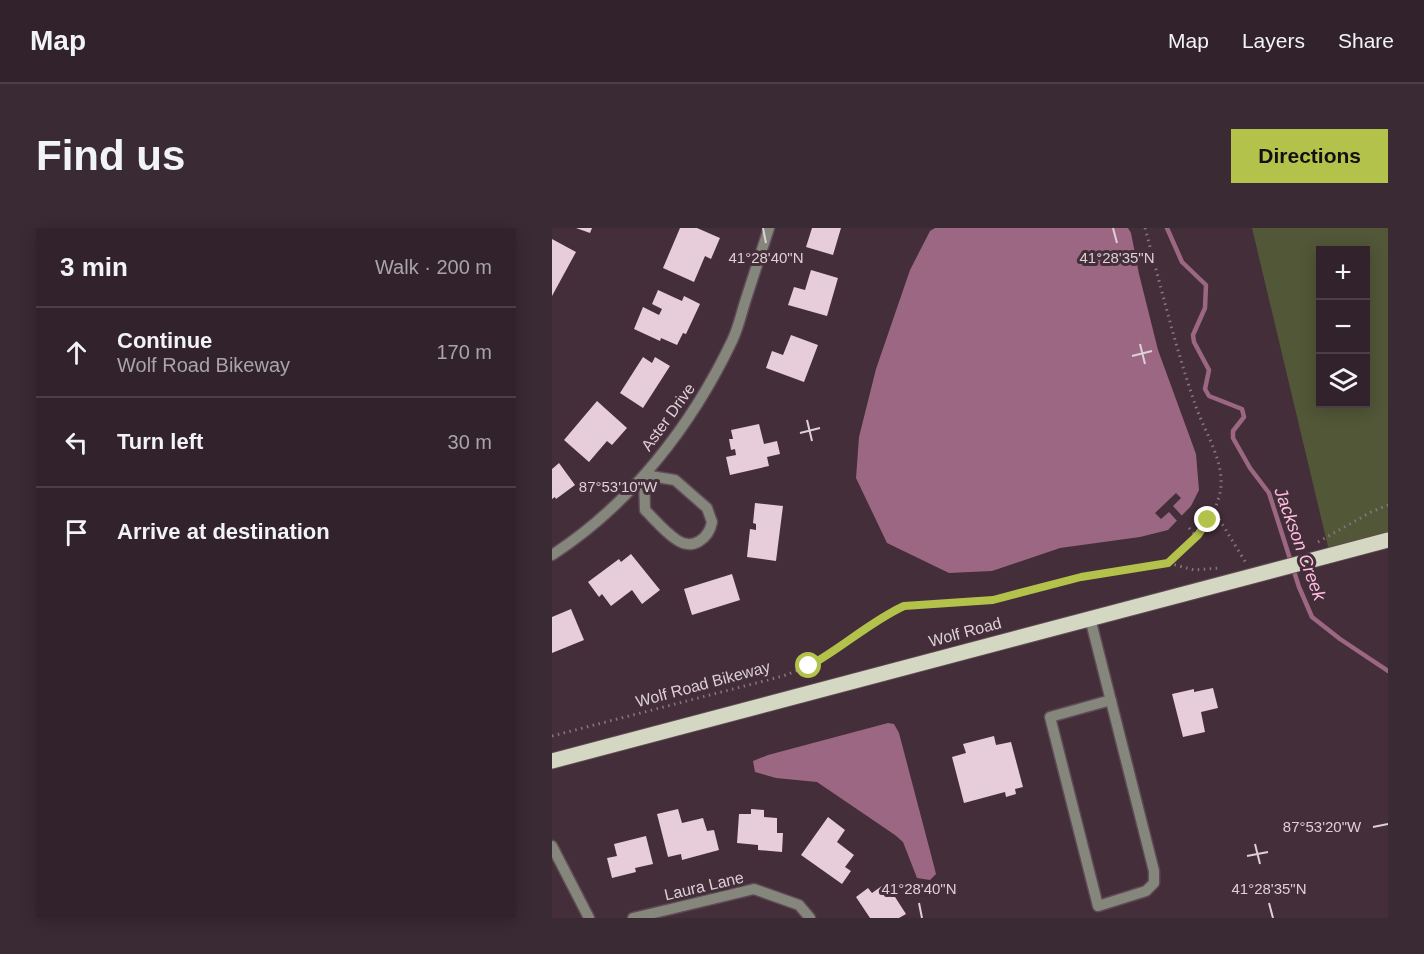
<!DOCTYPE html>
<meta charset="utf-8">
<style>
:root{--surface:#32222b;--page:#3a2a33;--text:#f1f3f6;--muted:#a8a4a9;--line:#4d3f47;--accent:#b3c24b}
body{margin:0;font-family:Arial,sans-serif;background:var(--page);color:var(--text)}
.controls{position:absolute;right:18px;top:18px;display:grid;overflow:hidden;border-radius:0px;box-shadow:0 3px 15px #0003}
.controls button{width:54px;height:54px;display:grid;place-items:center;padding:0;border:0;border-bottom:2px solid var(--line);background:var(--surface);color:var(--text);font:30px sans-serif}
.stop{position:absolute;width:18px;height:18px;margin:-14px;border:4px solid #b3c24b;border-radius:50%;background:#fff}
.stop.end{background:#b3c24b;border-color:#fff;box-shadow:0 2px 6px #0008}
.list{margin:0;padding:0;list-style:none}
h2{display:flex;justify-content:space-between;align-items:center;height:78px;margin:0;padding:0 24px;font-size:26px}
h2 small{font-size:20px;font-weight:400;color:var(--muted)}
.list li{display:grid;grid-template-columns:39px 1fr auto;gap:18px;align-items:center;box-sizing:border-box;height:90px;padding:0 24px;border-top:2px solid var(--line)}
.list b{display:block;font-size:22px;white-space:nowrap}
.list p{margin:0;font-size:20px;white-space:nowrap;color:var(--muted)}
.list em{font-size:20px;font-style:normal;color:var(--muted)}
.icon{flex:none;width:33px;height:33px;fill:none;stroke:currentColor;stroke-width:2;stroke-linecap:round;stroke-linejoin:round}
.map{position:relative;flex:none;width:836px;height:690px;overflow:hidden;border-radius:0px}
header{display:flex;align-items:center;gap:36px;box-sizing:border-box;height:84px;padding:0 30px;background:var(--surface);border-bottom:2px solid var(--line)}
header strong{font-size:28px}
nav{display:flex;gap:33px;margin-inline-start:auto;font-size:21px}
.intro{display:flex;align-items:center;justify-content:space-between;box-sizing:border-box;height:144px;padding:0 36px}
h1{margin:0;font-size:42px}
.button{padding:15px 27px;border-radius:0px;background:var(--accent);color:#111;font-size:21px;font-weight:700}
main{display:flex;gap:36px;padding:0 36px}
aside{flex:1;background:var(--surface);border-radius:0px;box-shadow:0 3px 15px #0003}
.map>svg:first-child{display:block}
.green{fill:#525738;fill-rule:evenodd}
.water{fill:#9c6783}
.pier{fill:#432e39}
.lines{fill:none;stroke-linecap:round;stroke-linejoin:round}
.stream{stroke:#9c6783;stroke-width:4.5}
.building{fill:#e7ccd9}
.minor-casing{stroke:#5f4b55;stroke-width:13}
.major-casing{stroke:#5f4b55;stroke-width:17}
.path{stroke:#87767f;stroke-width:3;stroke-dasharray:1.5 4.5;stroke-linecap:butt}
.minor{stroke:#85877c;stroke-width:10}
.major{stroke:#d4d8c2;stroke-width:15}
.route{stroke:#b3c24b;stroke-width:8}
.ticks{fill:none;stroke:#ded0d7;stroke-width:2}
.labels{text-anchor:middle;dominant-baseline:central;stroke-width:6;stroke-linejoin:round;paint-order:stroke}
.street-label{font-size:16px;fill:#ded0d7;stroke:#432e39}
.water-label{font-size:18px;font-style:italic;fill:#febddf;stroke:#432e39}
.ticks-label{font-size:15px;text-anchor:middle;fill:#ded0d7;stroke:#432e39;stroke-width:6;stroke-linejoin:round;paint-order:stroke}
</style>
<header>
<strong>Map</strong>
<nav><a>Map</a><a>Layers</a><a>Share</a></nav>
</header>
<div class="intro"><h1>Find us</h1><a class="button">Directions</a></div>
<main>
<aside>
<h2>3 min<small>Walk · 200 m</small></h2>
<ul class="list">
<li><svg class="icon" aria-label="ahead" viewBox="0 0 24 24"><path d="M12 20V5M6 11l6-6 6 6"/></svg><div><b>Continue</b><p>Wolf Road Bikeway</p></div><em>170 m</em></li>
<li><svg class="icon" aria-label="left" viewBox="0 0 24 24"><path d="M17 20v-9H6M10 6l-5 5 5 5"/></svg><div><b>Turn left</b></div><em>30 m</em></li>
<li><svg class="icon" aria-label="arrive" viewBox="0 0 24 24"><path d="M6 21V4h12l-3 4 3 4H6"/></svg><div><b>Arrive at destination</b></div></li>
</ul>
</aside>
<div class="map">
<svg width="836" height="690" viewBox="0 0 836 690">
<rect width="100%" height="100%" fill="#432e39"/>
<path class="green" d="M700,0H836V306L777,323ZM768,22H814V176H768Z"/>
<path class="water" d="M383,0H576L579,5L587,46L606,122L644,226L647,262L639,278L616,302L588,309L508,320L440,343L397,345L335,315L304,250L307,209L324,141L358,42L378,3Z
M336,495L342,496L347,505L382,638L384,646L378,652L365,650L351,614L343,607L265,554L224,550L203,544L201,533L216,527Z"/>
<path class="pier" d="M624,265L629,270L621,278L632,290L627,295L617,284L609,291L603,285Z"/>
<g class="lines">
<path class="stream" d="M615,0L630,34L654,57L653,80L641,107L642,114L657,142L653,161L657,168L690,181L692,189L681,203V210L698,240L717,265L747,359L760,389L788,411L836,443"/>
</g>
<path class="building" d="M24,0H40L38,5Z
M128,0H145L168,10L159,31L153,28L142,54L111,40Z
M260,0H289L281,27L254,19Z
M0,11L24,24L0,68Z
M259,42L286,50L275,88L236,77L242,59L253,62Z
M106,62L130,73L132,68L148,76L134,106L131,105L125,117L109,110L108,113L82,101L91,79L107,87L110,81L100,76Z
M239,107L266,117L252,154L214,140L220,123L231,127Z
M91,129L100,135L103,129L118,138L91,180L68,165Z
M45,173L75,200L60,217L55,213L37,234L12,212Z
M207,196L212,216L225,213L228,226L215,229L217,238L178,247L174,229L184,227L183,221L179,222L177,211H181L179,202Z
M7,235L23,257L4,271L3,269L0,271V241Z
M203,275L231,278L224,333L195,329L198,301L204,302V296L201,295Z
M79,326L108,362L90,376L80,362L59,378L50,366L47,369L36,354L67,331L69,334Z
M180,346L188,372L140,387L132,361Z
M19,381L32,412L0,425V389Z
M661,460L666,480L649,484L653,504L631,509L620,466L642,461V464Z
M442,508L444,517L459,514L471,559L463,561L464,566L454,569L453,564L412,575L400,529L414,525L411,516Z
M126,581L130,595L151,590L155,603L162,602L167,622L130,632L129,626L116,629L105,586Z
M199,581L212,582V589L225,590V605H231L230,624L206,622V617L185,615L187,586H199Z
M276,589L293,602L285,614L302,627L293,639L299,643L290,656L249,627Z
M94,608L101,636L83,640L84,644L60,650L55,630L65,628L62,616Z
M334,655L354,686L347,690H318L304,669L316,660L320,665Z"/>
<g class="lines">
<g class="minor-casing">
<path id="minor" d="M92,247L123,252L155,280L160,294C157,310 141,323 125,312C113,304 103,292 93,282Z
M0,327C79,276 140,197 180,113C186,101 189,87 193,74C201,49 209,25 217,0
M538,390L602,643V655L594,663L546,678L498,489L559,472
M0,618L37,690
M81,690L202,661L247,677L258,690"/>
</g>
<g class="major-casing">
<path id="major" d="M0,533L836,312"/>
</g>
<path class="path" d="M593,0C609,59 623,118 643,176C651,201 671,230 669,258C666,290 639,315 616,335
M661,281L694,335
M637,300L644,308
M766,314L819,284L836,277
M0,508L231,448L257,438L276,428L339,384L353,378L441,372L529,349L616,335L642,342L667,340"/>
<use href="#minor" class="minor"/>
<use href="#major" class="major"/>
</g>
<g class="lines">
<path class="route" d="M257,438C290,420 319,393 352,378L441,372L529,349L616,335L646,307L656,292"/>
</g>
<path class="ticks" d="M211,0L214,15M561,0L565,15M588,116L593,136M580,128L600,123M255,192L260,213M248,205L268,200M0,262L15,259M821,599L836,596M703,616L708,636M695,628L716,624M367,675L370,690M717,675L721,690"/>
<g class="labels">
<g class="street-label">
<text transform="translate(116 189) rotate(-54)">Aster Drive</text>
<text transform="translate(413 404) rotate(-15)">Wolf Road</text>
<text transform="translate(151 456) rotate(-15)">Wolf Road Bikeway</text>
<text transform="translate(152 658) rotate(-13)">Laura Lane</text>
</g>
<g class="water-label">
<text transform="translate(748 316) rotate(70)">Jackson Creek</text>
</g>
</g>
<g class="ticks-label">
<text x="214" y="35">41°28'40"N</text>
<text x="565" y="35">41°28'35"N</text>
<text x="66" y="264">87°53'10"W</text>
<text x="770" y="604">87°53'20"W</text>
<text x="367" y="666">41°28'40"N</text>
<text x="717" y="666">41°28'35"N</text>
</g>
</svg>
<div class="controls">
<button>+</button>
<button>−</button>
<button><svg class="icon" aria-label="layers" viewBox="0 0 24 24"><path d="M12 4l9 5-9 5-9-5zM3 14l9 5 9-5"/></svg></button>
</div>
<div class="stop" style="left:257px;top:438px"></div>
<div class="stop end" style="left:656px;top:292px"></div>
</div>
</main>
